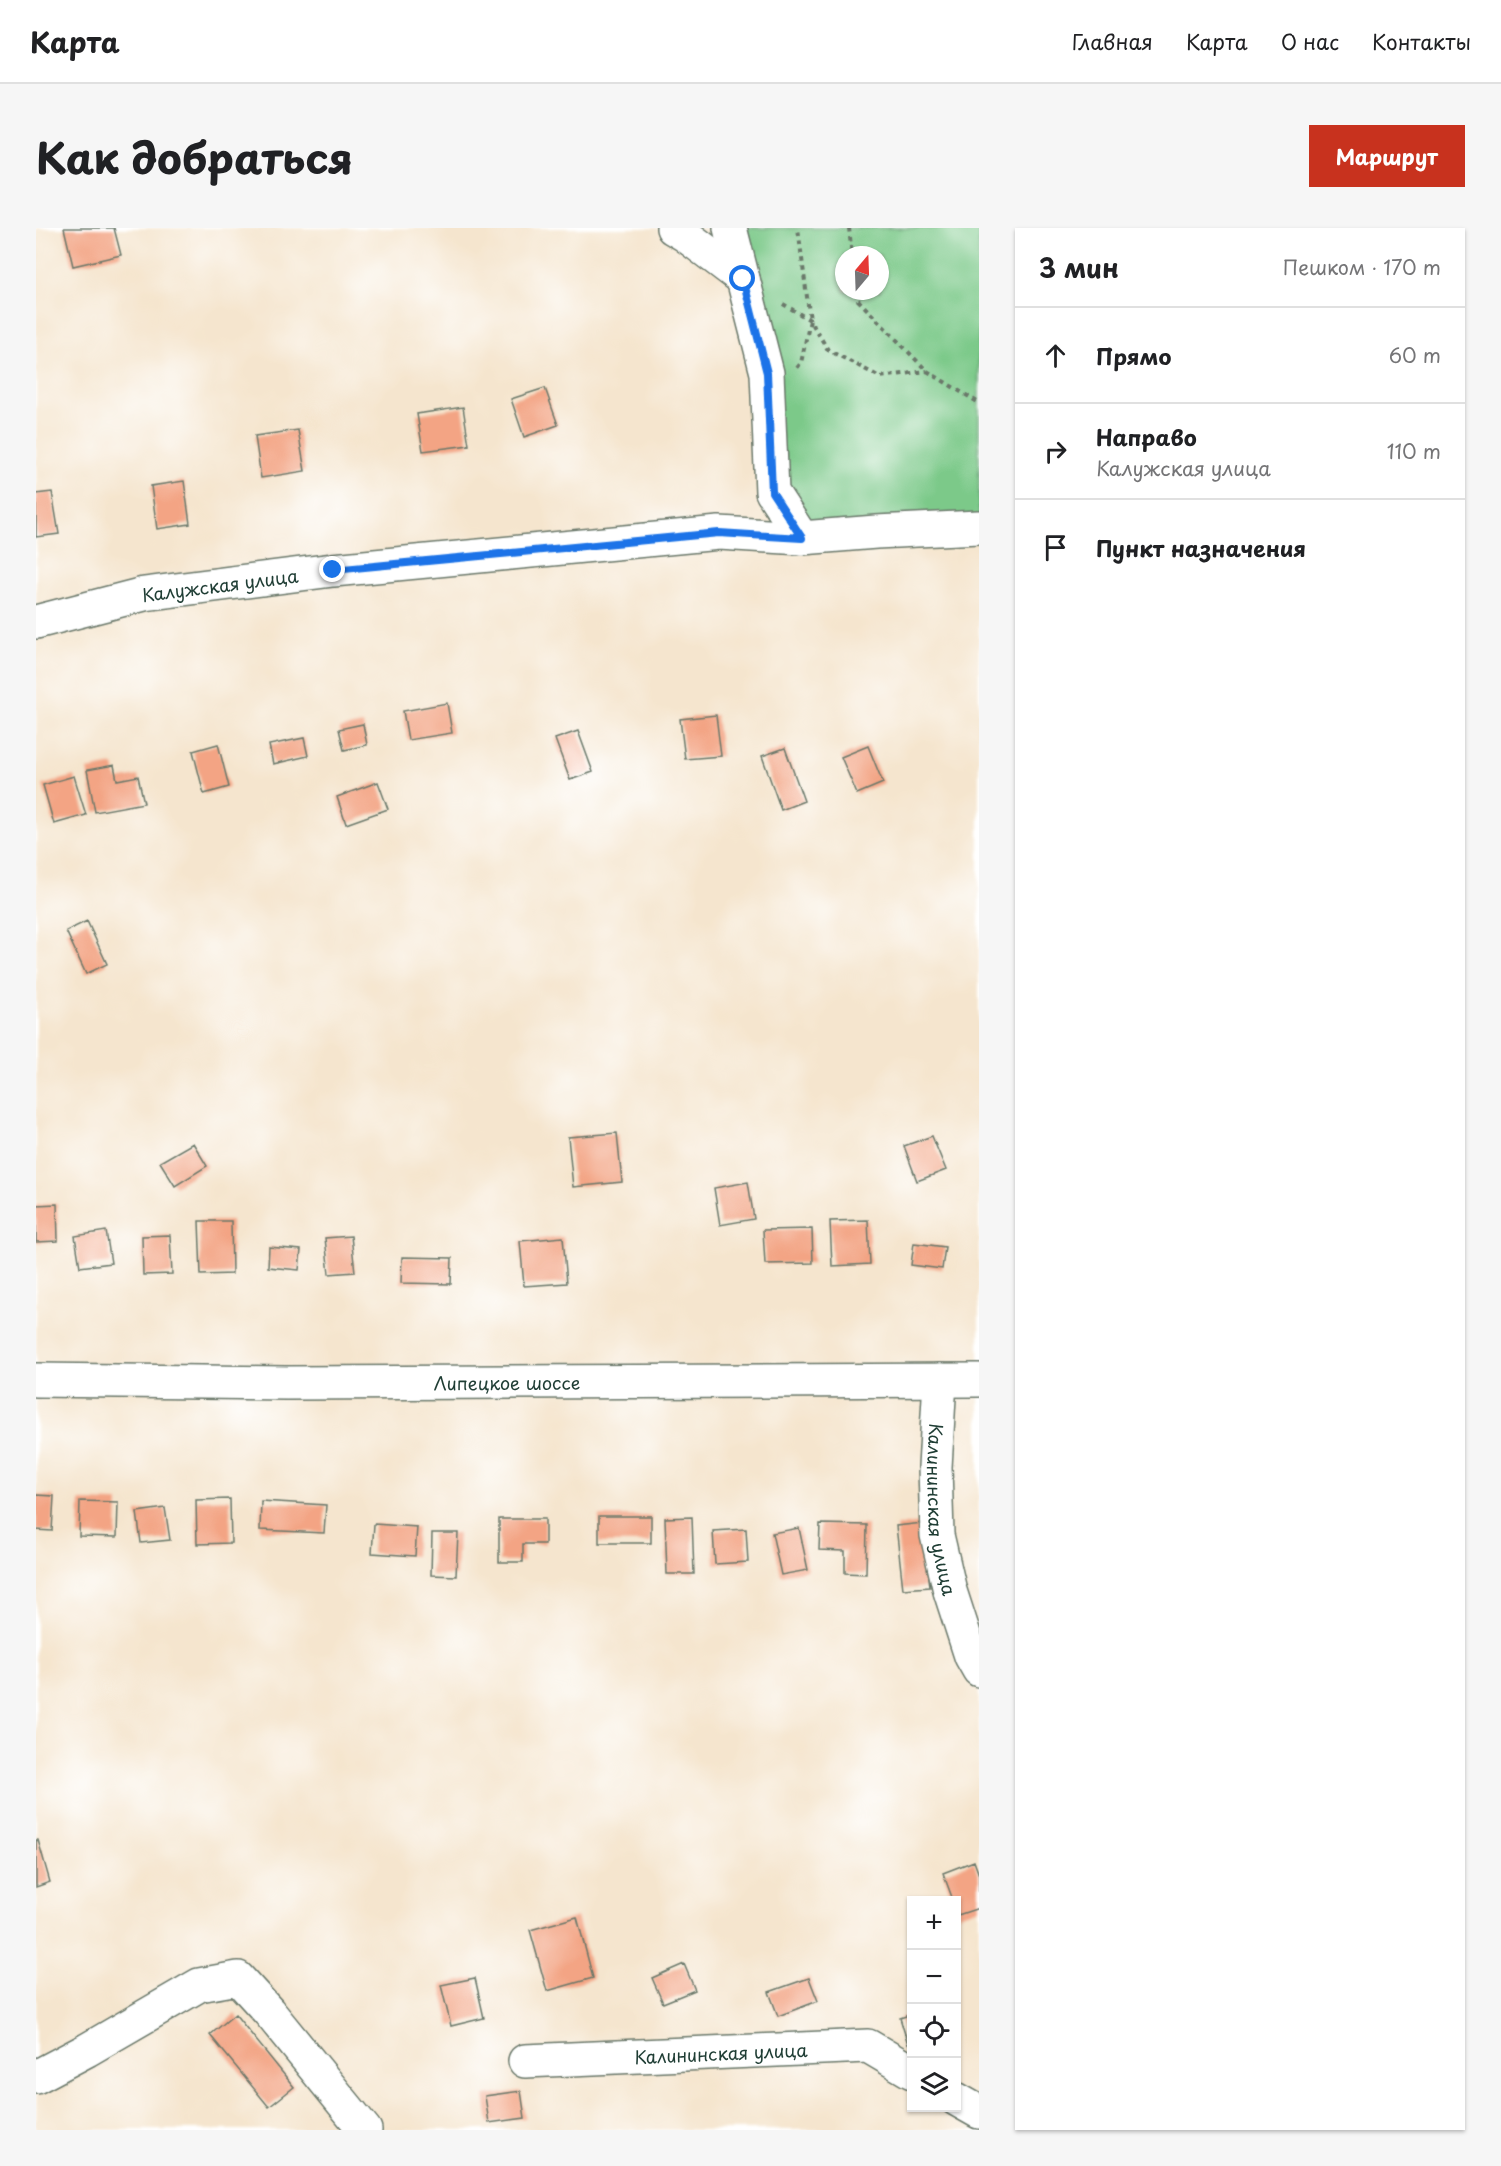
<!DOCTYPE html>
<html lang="ru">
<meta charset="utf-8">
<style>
:root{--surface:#fff;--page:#f6f6f6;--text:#202124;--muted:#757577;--line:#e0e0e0;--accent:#c8321e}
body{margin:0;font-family:"Playpen Sans",sans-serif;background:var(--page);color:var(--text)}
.controls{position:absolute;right:18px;bottom:18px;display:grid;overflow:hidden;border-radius:0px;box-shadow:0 2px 4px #0004}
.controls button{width:54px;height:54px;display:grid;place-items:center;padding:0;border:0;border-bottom:2px solid var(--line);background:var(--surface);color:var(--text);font:30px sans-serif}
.compass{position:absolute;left:799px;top:18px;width:54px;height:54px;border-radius:50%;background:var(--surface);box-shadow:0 2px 4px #0004;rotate:19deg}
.stop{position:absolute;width:18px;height:18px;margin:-14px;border:4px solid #1a73e8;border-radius:50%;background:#fff}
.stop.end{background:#1a73e8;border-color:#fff;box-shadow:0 2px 6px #0008}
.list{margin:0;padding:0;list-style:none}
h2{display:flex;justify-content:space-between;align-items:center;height:78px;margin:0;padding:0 24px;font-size:26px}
h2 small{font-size:20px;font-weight:400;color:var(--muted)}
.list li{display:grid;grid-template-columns:39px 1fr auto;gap:18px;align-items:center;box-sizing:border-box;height:96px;padding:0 24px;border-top:2px solid var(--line)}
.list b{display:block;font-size:22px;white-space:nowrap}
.list p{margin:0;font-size:20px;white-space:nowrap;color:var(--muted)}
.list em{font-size:20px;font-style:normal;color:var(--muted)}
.icon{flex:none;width:33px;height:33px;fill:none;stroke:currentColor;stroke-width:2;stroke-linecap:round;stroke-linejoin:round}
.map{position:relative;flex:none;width:943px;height:1902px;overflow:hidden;border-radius:0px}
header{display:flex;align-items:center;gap:36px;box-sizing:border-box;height:84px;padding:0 30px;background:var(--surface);border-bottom:2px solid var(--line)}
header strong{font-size:28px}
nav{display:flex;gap:33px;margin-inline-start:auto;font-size:21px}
.intro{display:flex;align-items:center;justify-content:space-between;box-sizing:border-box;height:144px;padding:0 36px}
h1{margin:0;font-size:42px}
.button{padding:15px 27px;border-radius:0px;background:var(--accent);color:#fff;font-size:21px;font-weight:700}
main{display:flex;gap:36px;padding:0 36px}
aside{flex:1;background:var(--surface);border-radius:0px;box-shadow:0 2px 4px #0004}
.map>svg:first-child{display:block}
.green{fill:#7cc989;stroke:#4e835e;stroke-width:1.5;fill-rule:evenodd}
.building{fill:#f3a484}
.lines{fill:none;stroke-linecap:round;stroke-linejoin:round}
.minor-casing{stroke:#6a786a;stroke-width:36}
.path{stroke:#6a786a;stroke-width:4;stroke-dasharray:4.5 4.5;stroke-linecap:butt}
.minor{stroke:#fff;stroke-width:33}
.route{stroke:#1a73e8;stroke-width:8}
.labels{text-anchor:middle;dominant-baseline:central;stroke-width:5;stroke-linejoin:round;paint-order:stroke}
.street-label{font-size:18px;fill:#1f3d34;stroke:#fff}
</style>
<header>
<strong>Карта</strong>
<nav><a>Главная</a><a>Карта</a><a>О нас</a><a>Контакты</a></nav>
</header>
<div class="intro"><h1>Как добраться</h1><a class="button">Маршрут</a></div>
<main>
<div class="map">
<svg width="943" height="1902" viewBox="0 0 943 1902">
<rect width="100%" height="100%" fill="#fff"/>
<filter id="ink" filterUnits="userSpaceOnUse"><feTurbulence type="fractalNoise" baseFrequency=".0167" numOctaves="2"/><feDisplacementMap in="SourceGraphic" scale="12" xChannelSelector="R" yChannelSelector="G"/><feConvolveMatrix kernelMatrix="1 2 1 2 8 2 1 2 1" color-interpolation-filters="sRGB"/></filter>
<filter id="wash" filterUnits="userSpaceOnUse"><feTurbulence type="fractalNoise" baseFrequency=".008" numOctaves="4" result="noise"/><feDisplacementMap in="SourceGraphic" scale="24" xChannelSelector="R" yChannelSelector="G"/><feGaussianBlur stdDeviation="1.35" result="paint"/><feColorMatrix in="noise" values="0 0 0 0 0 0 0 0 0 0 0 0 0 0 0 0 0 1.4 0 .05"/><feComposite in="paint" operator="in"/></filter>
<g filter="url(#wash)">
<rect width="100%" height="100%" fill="#f5e5ce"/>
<path class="green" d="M694,0H943V299L766,310L736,264ZM808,27H844V63H808Z"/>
<g id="blocks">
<path class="building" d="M28,0H78L85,27L37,38Z
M509,160L522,197L488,209L475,171Z
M427,179L433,217L387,223L381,186Z
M262,202L269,243L225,250L219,208Z
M148,253L154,296L121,301L115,258Z
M16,264L23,306L0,309V266Z
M411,475L416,505L372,512L367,483Z
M680,487L685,528L649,531L644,491Z
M327,496L331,517L308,522L303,501Z
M542,503L557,544L534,552L519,511Z
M268,510L272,528L237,536L233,517Z
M182,516L193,559L168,566L157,523Z
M832,518L847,555L821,566L805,529Z
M749,520L768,573L745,582L726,528Z
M78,537L81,552L102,548L108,575L59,584L51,542Z
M38,548L50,587L18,596L7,557Z
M342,554L352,581L310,596L301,569Z
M51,693L71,736L50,746L30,703Z
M581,905L586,954L537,959L532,909Z
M896,908L910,942L881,953L868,918Z
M157,915L171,938L139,958L124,934Z
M712,954L718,991L684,997L678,960Z
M21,976L22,1013L0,1014V977Z
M832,992L834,1036L796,1038L794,993Z
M163,993H195L196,1046L165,1047Z
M776,1001L777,1035L729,1036L727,1002Z
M70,1003L75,1035L44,1039L39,1008Z
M134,1007L136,1046L107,1047L106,1008Z
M315,1008L319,1044L293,1046L289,1010Z
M527,1009L531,1055L488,1058L484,1013Z
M878,1015L909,1019L906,1041L875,1037Z
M233,1019L265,1022L263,1042L232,1039Z
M366,1029L416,1030L415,1056L365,1055Z
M0,1267L18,1268L16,1303L0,1302Z
M194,1271L195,1315L161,1316L160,1272Z
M44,1273L82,1274L81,1309L43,1308Z
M225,1273L290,1277L288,1305L224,1302Z
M129,1280L134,1312L105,1315L101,1284Z
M563,1288H615V1315H563Z
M656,1289L658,1346H631L629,1290Z
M463,1291H509V1316H487V1334H463Z
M887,1295L894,1359L867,1361L860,1298Z
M338,1296L381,1299L379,1328L336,1325Z
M784,1296L831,1297L830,1346L809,1345V1323L783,1322Z
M763,1300L772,1342L745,1347L736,1305Z
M710,1301L712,1334L679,1336L677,1303Z
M396,1305H422L420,1348L395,1347Z
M0,1612H2L14,1654L0,1659Z
M938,1633L943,1647V1680L922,1687L920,1672H917L907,1645Z
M541,1689L557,1750L511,1763L494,1702Z
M648,1736L659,1762L627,1775L616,1750Z
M439,1750L448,1790L415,1798L405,1757Z
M773,1750L782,1773L742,1788L733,1764Z
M199,1786L258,1859L233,1879L174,1807Z
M876,1786V1815L872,1816L864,1790Z
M485,1863L489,1890L453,1895L449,1868Z"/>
</g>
</g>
<g filter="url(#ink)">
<use href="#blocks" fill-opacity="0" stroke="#6a786a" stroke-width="1.5"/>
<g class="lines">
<g class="minor-casing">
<g id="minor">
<path d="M637,0L649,7L707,51"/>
<path d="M694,0L731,145L736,264L766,310"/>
<path id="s1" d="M0,394L108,366L297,342L683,305L766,310L840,304L943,299"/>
<path id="s2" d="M0,1152L250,1155L943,1152"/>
<path id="s3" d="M904,1152L899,1239L901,1307L914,1363L935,1428L943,1442"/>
<path id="s4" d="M489,1833L832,1818L876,1844"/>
<path d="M0,1849L51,1822L163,1757L202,1750L233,1784L329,1902"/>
<path d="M920,1871L943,1884"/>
</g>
</g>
<path class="path" d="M813,0L816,27
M821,63L822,72L891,143L943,175
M747,76L774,92L792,122L844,149L891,143
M761,140L765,135L774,92L762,0"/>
<use href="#minor" class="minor"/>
</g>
</g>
<g class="lines" filter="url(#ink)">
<path class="route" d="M297,342L683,305L766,310L736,264L731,145L707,51"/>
</g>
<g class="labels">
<g class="street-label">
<text stroke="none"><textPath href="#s1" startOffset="188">Калужская улица</textPath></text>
<text stroke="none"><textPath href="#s2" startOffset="471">Липецкое шоссе</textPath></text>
<text stroke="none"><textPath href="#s3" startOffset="130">Калининская улица</textPath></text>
<text stroke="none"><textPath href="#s4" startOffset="196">Калининская улица</textPath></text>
</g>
</g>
</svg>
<div class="controls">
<button>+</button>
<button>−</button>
<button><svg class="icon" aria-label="locate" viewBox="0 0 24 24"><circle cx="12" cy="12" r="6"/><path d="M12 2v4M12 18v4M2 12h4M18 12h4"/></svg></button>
<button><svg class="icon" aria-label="layers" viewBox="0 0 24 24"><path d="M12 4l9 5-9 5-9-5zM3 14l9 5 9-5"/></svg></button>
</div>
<svg class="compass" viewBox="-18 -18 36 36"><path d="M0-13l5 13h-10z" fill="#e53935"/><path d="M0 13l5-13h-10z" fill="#757577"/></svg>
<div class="stop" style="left:707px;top:51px"></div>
<div class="stop end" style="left:297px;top:342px"></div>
</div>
<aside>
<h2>3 мин<small>Пешком · 170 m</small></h2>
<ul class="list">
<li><svg class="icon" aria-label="ahead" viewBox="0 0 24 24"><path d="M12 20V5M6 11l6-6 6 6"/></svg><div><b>Прямо</b></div><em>60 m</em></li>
<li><svg class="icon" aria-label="right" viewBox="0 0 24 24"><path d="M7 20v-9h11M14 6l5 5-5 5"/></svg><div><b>Направо</b><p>Калужская улица</p></div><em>110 m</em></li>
<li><svg class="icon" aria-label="arrive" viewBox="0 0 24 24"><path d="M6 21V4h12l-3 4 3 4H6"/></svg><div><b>Пункт назначения</b></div></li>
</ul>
</aside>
</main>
